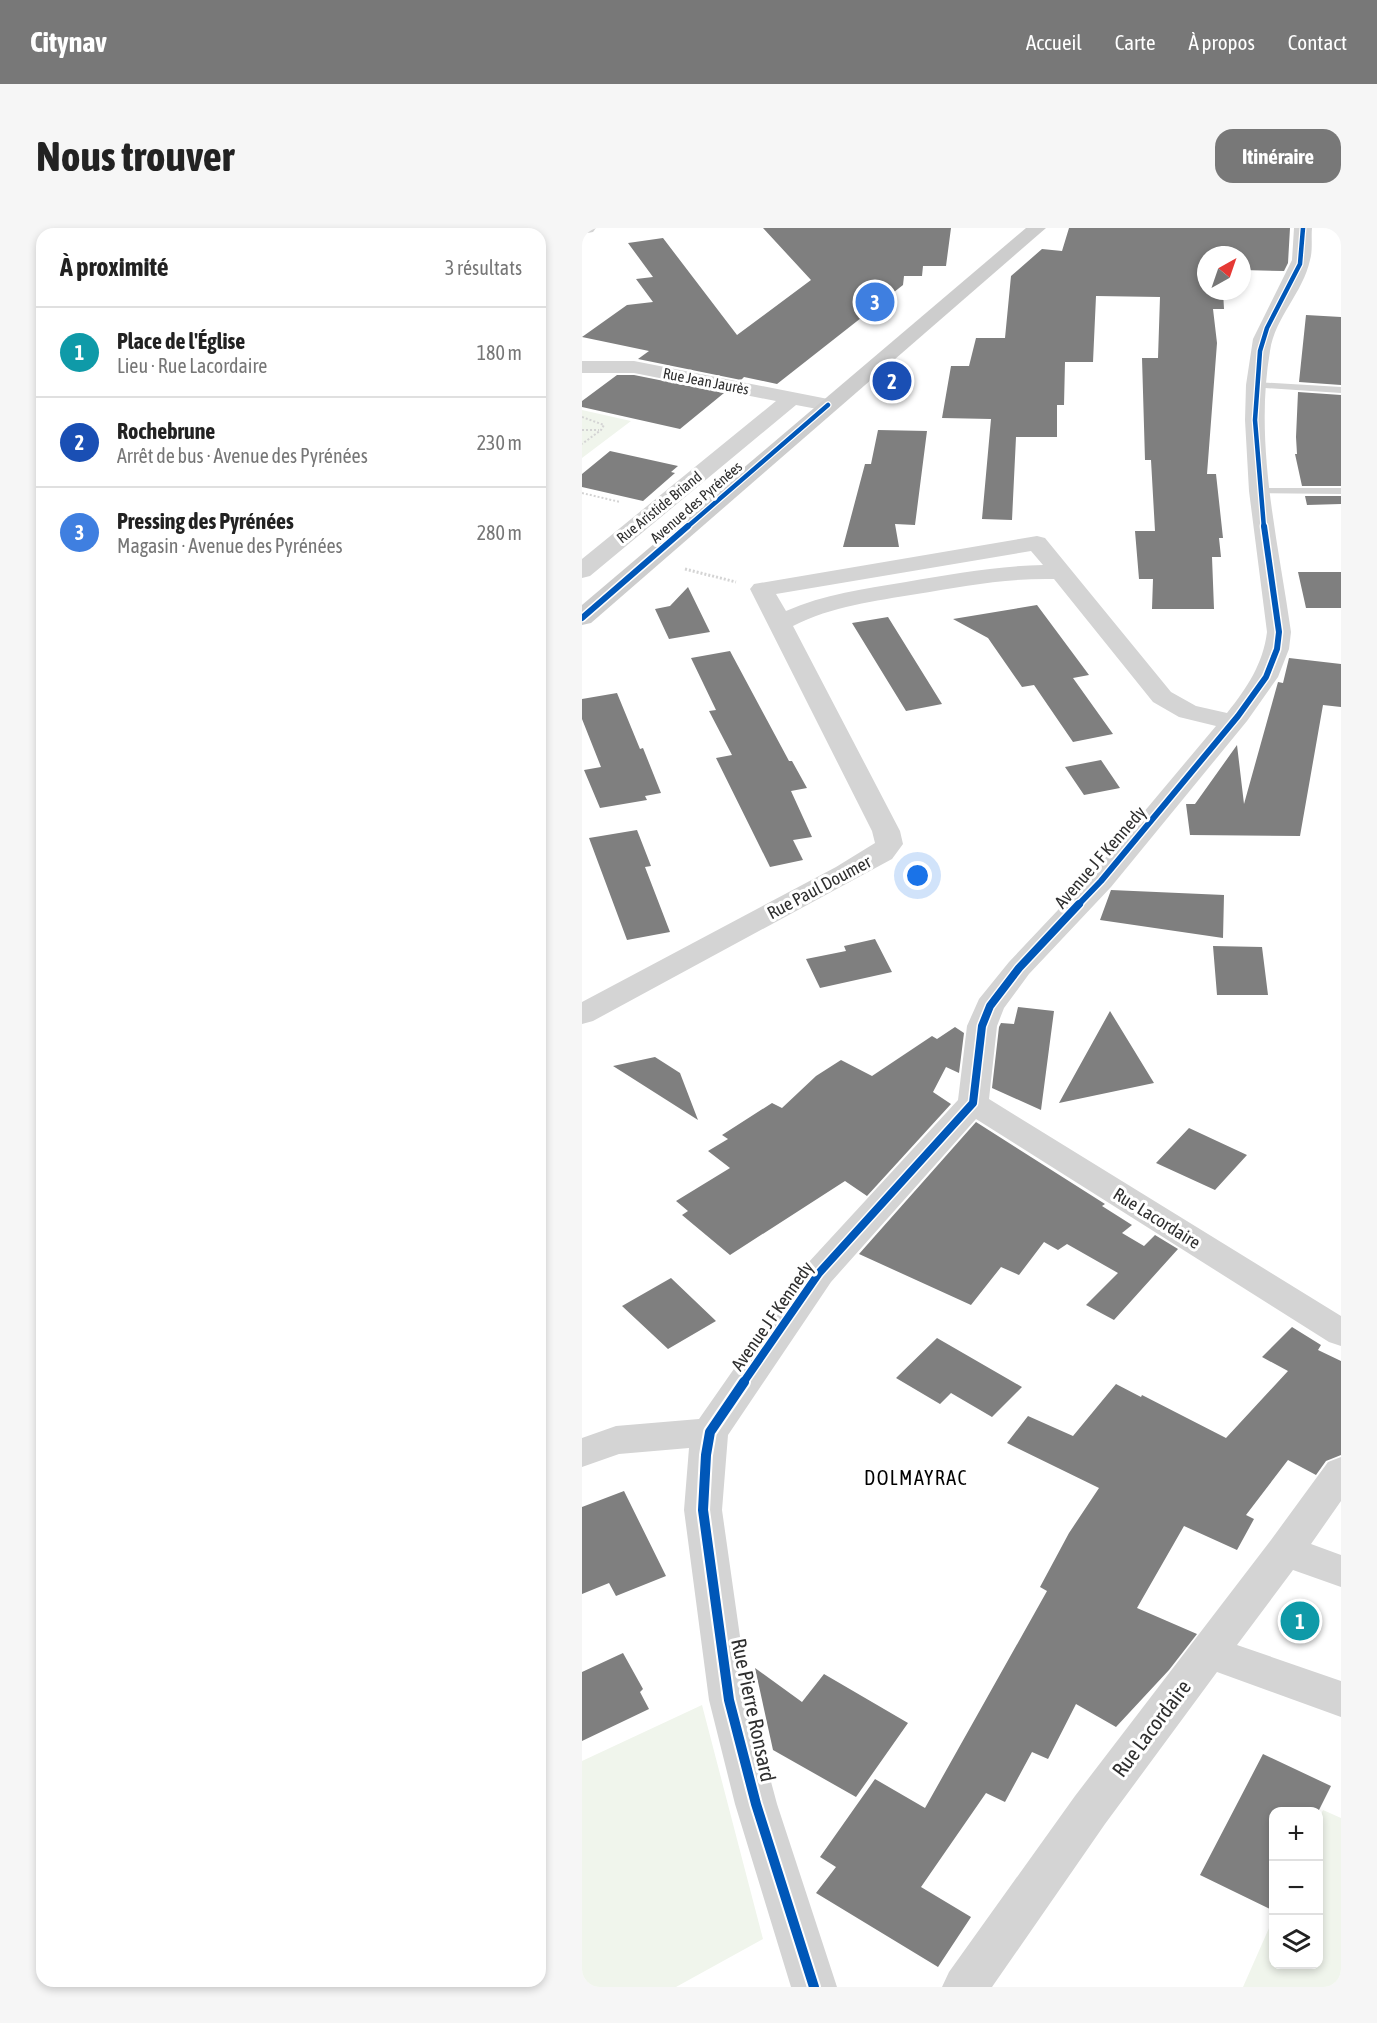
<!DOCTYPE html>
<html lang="fr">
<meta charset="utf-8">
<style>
:root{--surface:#fff;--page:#f6f6f6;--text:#222;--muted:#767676;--line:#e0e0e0;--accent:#787878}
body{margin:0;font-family:"Asap Condensed",sans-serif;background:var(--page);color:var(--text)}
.controls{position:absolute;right:18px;bottom:18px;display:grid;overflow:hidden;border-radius:12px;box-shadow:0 3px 9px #0003}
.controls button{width:54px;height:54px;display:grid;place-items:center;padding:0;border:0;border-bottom:2px solid var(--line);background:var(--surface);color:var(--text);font:30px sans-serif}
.compass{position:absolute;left:615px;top:18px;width:54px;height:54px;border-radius:50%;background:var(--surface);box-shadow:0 3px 9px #0003;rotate:40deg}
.you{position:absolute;left:336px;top:648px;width:21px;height:21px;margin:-15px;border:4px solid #fff;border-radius:50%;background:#1a73e8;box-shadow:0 0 0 9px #1a73e833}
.badge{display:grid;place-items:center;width:39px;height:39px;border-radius:50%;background:var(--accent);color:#fff;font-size:20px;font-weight:700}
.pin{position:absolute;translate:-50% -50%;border:3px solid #fff;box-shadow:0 2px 6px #0006}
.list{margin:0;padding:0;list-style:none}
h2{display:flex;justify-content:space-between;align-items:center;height:78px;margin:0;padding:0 24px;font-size:26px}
h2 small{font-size:20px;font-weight:400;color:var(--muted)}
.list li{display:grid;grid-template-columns:39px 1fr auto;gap:18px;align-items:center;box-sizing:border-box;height:90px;padding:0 24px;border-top:2px solid var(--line)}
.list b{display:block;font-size:22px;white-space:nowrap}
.list p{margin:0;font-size:20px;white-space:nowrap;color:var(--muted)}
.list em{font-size:20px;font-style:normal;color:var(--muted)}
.icon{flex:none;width:33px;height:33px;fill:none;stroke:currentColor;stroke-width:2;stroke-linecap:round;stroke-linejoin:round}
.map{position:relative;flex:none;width:759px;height:1759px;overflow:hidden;border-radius:18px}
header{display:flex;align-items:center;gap:36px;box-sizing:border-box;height:84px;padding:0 30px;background:var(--accent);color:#fff}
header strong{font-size:28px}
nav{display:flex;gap:33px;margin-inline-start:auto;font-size:21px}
.intro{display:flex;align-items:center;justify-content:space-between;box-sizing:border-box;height:144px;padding:0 36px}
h1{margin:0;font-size:42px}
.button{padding:15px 27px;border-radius:18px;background:var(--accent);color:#fff;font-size:21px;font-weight:700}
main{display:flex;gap:36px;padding:0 36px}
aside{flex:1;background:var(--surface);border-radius:18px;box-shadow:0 3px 9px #0003}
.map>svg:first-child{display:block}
.green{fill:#f0f5ec}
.building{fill:#7f7f7f}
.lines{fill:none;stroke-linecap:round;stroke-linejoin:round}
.path-far1{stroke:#d4d4d4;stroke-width:2;stroke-dasharray:2 2;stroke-linecap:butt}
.path{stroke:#d4d4d4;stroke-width:3;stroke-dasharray:2 2;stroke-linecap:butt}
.service{fill:#d4d4d4;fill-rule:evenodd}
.minor{fill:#d4d4d4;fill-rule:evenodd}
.secondary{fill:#cdcdcd;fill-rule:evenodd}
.cycleway-far3-casing{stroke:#fff;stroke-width:7}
.cycleway-far2-casing{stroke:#fff;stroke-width:9}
.cycleway-far1-casing{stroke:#fff;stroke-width:11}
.cycleway-casing{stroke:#fff;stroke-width:14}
.cycleway-far3{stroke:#0057b8;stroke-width:4.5}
.cycleway-far2{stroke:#0057b8;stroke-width:6}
.cycleway-far1{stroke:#0057b8;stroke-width:8}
.cycleway{stroke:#0057b8;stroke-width:10}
.labels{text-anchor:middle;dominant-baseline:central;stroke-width:6;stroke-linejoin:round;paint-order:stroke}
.far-street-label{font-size:15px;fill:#2f2f2f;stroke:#fff}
.street-label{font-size:18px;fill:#2f2f2f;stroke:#fff}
.neighbourhood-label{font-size:20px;letter-spacing:1.5px;fill:#000;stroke:#fff}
.near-street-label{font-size:21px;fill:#2f2f2f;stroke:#fff}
</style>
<header>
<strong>Citynav</strong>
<nav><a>Accueil</a><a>Carte</a><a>À propos</a><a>Contact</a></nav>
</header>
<div class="intro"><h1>Nous trouver</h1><a class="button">Itinéraire</a></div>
<main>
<aside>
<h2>À proximité<small>3 résultats</small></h2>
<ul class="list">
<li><span class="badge" style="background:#0f9aa8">1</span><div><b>Place de l'Église</b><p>Lieu · Rue Lacordaire</p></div><em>180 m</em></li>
<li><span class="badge" style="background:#1a4fb4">2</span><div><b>Rochebrune</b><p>Arrêt de bus · Avenue des Pyrénées</p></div><em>230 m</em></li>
<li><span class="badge" style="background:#3f7fe0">3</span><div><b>Pressing des Pyrénées</b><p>Magasin · Avenue des Pyrénées</p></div><em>280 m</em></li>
</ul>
</aside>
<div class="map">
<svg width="759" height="1759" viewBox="0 0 759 1759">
<rect width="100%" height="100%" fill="#fff"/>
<path class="green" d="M0,182L49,193L0,230Z
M120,1477L181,1711L94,1759H0V1533Z
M741,1582L759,1590V1759H661L691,1691L692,1736H736V1592Z"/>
<path class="building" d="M181,0H369L364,38H341L340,48H322L321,57L195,156L162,149L159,152L56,131L67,123L0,109L45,77L71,74L54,51L71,49L46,15L81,10L155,107L229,52Z
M487,0H708L706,35L702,43L660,42V27H624V63H641L642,81H631L635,115L625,246H634L641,310H637L639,329H630L632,381H570L571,351H557L553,303H573L569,232H563L560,130H576L578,69L514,68L511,134H483L482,177H475V209H434L430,292L400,291L409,191L360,190L369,138H387L394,110H423L429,48L460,21L480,23Z
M724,87L759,89V157L717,154Z
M35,147H52L142,165L98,201L0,179V173Z
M716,164L759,167V258H720L713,226H715L714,209Z
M296,202L345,203L333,297L313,296L317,319H261L283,236H289Z
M28,223L96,238L89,244L93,245L61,273L0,259V246Z
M723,268H759V276L725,277Z
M716,344H759V380H724Z
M106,359L128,404L87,411L73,381L88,378Z
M455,377L507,447L491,450L531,506L491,514L452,457L440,459L406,410L371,391Z
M306,389L360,476L324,483L270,395Z
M148,423L207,533H210L225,560L209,563L230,609L211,612L221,632L188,639L134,530L150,527L127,483L134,482L109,430Z
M707,430L759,436V479L741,477L718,608L608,607L604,576H613L655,517L662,576L696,454L701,455Z
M35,465L58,521L61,520L79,565L63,568L65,572L18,580L2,542L19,539L0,491V471Z
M519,532L538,560L502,567L483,539Z
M55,602L69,638L63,639L88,704L45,712L7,610Z
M529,662L642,667L641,710L518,692Z
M293,711L310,744L238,760L224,731L264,723L262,718Z
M631,718L680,719L686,767H635Z
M436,779L472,783L459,882L410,860L417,799L419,795L432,796Z
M528,783L572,855L477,875Z
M373,799L382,805L377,845L364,839L351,864L369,876L285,968L263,953L148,1027L100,987L106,983L94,973L148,940L126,923L146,911L140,907L190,875L200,880L234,848L259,832L290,848L350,808L355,811Z
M73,829L98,845L116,892L31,838Z
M394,894L523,976L520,978L550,997L540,1005L562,1018L573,1007L596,1021L532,1092L504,1077L536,1045L485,1016L476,1022L462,1014L437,1047L419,1039L389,1077L277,1026Z
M607,900L665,927L633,962L574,935Z
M89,1050L134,1093L86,1121L40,1078Z
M710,1099L739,1117L736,1122L759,1133V1227L744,1233L734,1247L706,1232L664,1287L672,1291L655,1322L602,1298L555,1380L615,1406L587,1442L534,1499L494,1476L466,1531L450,1524L423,1574L404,1565L339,1659L389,1689L356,1739L234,1665L254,1639L238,1629L293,1551L343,1580L465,1363L458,1359L487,1305L517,1260L425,1215L446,1188L491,1208L534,1156L559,1169L560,1167L644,1210L706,1143L680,1129Z
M355,1110L440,1159L410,1189L369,1165L358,1176L314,1150Z
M42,1263L84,1348L34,1368L27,1355L0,1366V1279Z
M41,1425L61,1461L58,1464L67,1481L0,1513V1444Z
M173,1440L220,1474L242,1446L326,1495L274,1569L191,1522Z
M681,1526L749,1558L736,1584H692L690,1682L618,1647Z"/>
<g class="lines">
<path class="path-far1" d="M0,189L22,197L19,202L0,216
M0,202H17
M0,265L38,274"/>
<path class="path" d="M103,341L154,354"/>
<path class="service" d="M673,154L759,159V165L669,159L668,157Z
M679,260H759V266L675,265V261Z"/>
<path class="minor" d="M0,0H14L11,4L0,6Z
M712,0H730C729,10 731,22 728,32C721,65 693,89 688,123C672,216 696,312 709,404L707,421L696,449L665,493L529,659L447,746L422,780L415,798L407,871L759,1088V1118L747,1114L394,891L249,1054L146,1207L140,1282L167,1472L195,1576L255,1759H209L153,1576L127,1472L102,1282L107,1220L37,1226L0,1239V1210L34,1198L117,1191L225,1036L376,872L385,798L397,771L427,734L509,647L634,498L597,489L571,474L472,351C426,350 381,358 335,366C293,373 250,378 211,398L318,603L321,616L310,631L11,793L0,796V774L254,639L293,615L290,603L168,361L172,356L455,308L463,310L589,464L614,478L645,485C665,460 681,436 685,404L667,263L663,192L664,157L671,111L710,32ZM449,323L461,337C415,338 369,346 324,354C283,361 242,366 204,383L194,366Z
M0,133H52L246,171L253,173L256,177L253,181L246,183L214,177L8,348L0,350V331L194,173L52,145H0Z
M759,1229V1273L729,1316L759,1327V1359L711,1342L655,1417L759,1453V1489L635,1444L523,1596L410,1759H360L367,1744L493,1568L689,1312L746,1234Z"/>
<path class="secondary" d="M444,0H464L9,395L0,397V377Z"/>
<g class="cycleway-far3-casing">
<path id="cycleway-far3" d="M104,300L246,177
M682,300L673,192L678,123L685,100L718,36L721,0"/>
</g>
<g class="cycleway-far2-casing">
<path id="cycleway-far2" d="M0,390L106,298
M496,677L519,653L656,488L684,449L695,421L697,404L682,298"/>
</g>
<g class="cycleway-far1-casing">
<path id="cycleway-far1" d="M161,1155L237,1045L391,875L400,798L408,778L437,740L497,676"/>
</g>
<g class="cycleway-casing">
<path id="cycleway" d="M162,1154L128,1204L124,1227L121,1282L147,1472L174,1576L232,1759"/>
</g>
<use href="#cycleway-far3" class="cycleway-far3"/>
<use href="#cycleway-far2" class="cycleway-far2"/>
<use href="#cycleway-far1" class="cycleway-far1"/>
<use href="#cycleway" class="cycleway"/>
</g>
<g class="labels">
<g class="far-street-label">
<text transform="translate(124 153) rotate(11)">Rue Jean Jaurès</text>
<text transform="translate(114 274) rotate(-41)">Avenue des Pyrénées</text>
<text transform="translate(77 279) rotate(-39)">Rue Aristide Briand</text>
</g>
<g class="street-label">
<text transform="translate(518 629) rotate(-49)">Avenue J F Kennedy</text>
<text transform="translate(237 659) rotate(-28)">Rue Paul Doumer</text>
<text transform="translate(575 990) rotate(32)">Rue Lacordaire</text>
<text transform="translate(190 1088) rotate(-55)">Avenue J F Kennedy</text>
</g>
<g class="neighbourhood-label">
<text x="334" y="1249">DOLMAYRAC</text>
</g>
<g class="near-street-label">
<text transform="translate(172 1482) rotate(78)">Rue Pierre Ronsard</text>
<text transform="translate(569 1500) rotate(-53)">Rue Lacordaire</text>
</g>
</g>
</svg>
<div class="controls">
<button>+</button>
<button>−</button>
<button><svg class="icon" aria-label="layers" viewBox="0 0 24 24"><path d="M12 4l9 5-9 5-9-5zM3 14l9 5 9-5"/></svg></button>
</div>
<svg class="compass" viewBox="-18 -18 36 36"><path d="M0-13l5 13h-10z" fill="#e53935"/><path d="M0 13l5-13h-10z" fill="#767676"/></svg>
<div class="you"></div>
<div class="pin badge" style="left:718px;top:1393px;background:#0f9aa8">1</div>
<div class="pin badge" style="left:310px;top:153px;background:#1a4fb4">2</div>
<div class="pin badge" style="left:293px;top:74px;background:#3f7fe0">3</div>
</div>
</main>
